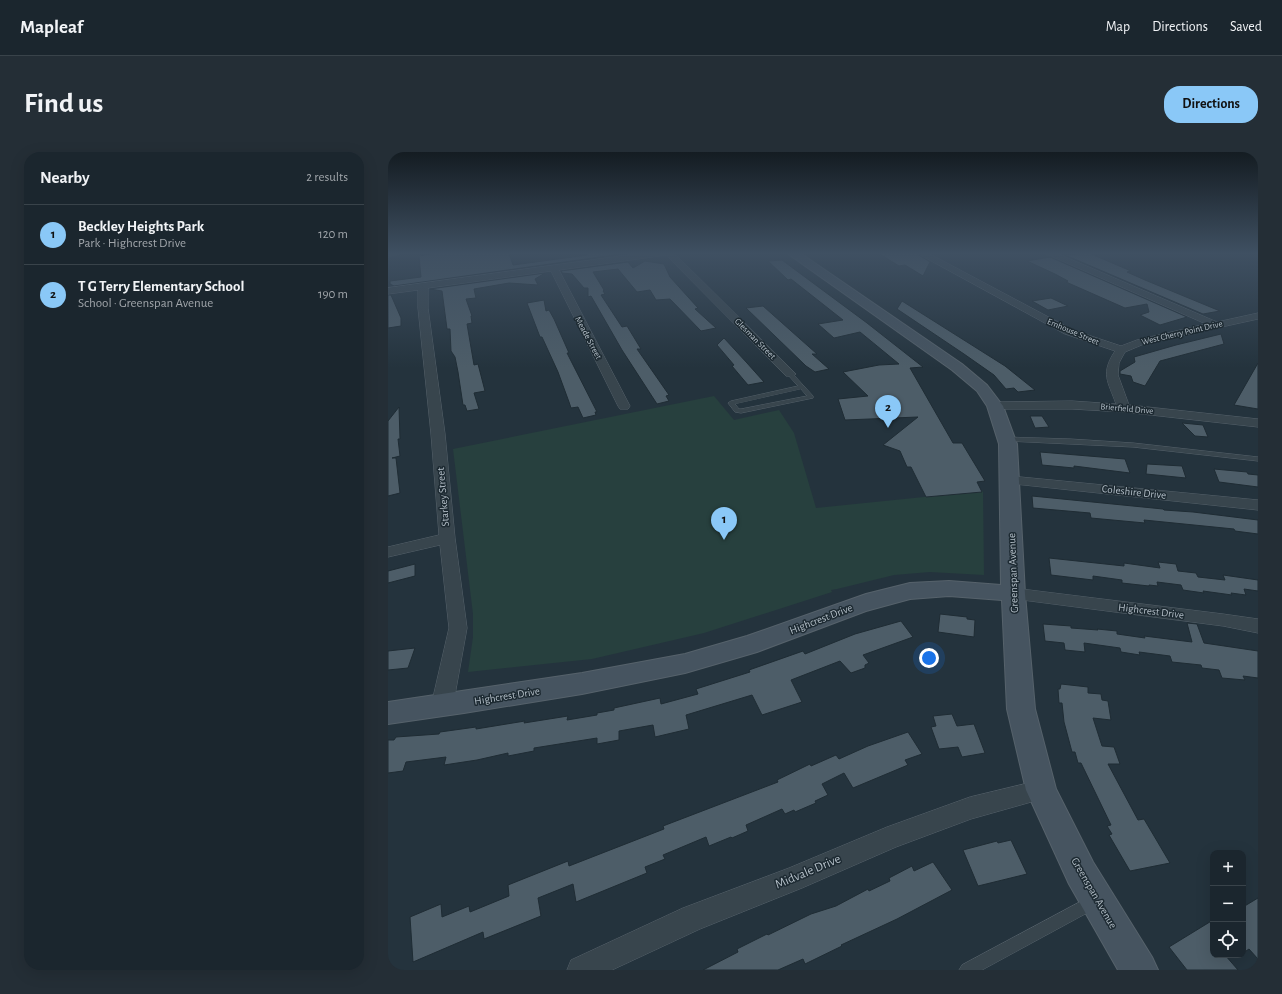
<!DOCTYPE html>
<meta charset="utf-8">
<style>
:root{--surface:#1b262e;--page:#242e36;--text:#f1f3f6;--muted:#a0a5aa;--line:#39434a;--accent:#8ac8f7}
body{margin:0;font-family:"Alegreya Sans",sans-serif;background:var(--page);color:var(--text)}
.controls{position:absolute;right:12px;bottom:12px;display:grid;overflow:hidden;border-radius:8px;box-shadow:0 4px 16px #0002}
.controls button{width:36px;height:36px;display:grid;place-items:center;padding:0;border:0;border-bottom:1px solid var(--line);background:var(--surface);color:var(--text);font:20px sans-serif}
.you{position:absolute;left:541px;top:506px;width:14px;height:14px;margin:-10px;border:3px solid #fff;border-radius:50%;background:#1a73e8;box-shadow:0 0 0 6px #1a73e833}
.badge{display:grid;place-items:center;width:26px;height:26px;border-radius:50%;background:var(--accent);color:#111;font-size:13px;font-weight:700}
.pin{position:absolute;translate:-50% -33px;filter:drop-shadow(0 1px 2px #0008)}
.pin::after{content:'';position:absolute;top:21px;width:14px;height:12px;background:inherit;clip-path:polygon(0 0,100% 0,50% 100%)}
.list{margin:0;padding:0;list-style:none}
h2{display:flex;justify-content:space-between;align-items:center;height:52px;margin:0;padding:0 16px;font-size:17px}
h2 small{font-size:13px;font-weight:400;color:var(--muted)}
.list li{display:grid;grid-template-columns:26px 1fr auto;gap:12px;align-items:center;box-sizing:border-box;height:60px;padding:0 16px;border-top:1px solid var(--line)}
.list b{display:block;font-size:15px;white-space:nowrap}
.list p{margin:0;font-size:13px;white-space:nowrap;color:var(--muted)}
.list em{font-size:13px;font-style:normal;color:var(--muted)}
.icon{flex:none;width:22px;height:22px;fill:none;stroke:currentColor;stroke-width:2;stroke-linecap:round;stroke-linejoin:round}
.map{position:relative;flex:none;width:870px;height:818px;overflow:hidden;border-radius:16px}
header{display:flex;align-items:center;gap:24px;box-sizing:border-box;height:56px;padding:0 20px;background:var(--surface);border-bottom:1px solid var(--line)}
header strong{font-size:19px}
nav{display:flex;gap:22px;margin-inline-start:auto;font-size:14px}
.intro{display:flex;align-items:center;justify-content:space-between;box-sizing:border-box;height:96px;padding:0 24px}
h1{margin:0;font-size:28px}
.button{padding:10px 18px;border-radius:16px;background:var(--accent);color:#111;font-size:14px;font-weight:700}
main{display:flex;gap:24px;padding:0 24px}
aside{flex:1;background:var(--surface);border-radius:16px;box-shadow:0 4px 16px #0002}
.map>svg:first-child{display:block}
.green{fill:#27403e}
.building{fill:#4d5d68;stroke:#1f2c34}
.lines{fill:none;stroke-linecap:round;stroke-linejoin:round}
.lane-casing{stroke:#56626b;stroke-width:1}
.street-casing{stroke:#56626b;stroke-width:1}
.secondary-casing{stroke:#56626b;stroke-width:2}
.lane{fill:#38454d;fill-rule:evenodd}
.street{fill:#38454d;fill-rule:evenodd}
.secondary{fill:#465460;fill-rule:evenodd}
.labels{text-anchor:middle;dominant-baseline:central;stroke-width:3;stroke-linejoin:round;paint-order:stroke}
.far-street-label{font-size:9px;fill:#b4bfc8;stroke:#1d2a32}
.street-label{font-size:11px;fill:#b4bfc8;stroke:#1d2a32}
.near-street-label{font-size:13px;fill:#b4bfc8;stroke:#1d2a32}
</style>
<header>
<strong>Mapleaf</strong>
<nav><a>Map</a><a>Directions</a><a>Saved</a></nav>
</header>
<div class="intro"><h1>Find us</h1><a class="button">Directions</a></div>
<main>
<aside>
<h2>Nearby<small>2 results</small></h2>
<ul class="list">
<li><span class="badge">1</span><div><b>Beckley Heights Park</b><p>Park · Highcrest Drive</p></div><em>120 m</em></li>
<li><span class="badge">2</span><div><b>T G Terry Elementary School</b><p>School · Greenspan Avenue</p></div><em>190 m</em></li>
</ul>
</aside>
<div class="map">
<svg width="870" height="818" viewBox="0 0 870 818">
<rect width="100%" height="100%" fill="#24333d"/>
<path class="green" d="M326,244L346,268L391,258L406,281L428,356L595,339L596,423L542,420L506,423L449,437L443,438L444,440L316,481L204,507L80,520L85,485V462L65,297Z"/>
<path class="building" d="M49,101H121L125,113L199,103L198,101L233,102L6,134L2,132V129L33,125L31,104Z
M490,101H528L542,110L535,124L517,113L511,114Z
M701,101L743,119L739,120L757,128L832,159L815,162L677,103Z
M662,105L799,165L772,173L752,163L761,160L759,152L737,156L678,130L680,129L667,122L639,109Z
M394,108L479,171L535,215L522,216L565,291H574L597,329L589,330L594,340L538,345L523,315H519L512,299L495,293L530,265L457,268L450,247L480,244L455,220L491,213L511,212L472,180L446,186L430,172L455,168L403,127L400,128L380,109Z
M257,109L276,112L282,125L310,156L307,157L328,176L313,179L282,147L268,148L262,138L249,140L230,117L205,120L216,138L215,139L217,142L213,143L234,175L239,174L253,197H249L281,243L278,244L281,249L269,252L234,198L203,144L200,145V136H196L184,122L174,121L173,119L240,110L245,116Z
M157,121L147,127L150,133L121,131L86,137L88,146L78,147L84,164H83L84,171L79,172L86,213L90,212L97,239L86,241L91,257L79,259L77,253H75L70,220L67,205L63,199L62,177H59L54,139L42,137Z
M0,143H3L13,166V174L0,176Z
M663,146L680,154L660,158L644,149Z
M156,148L158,159L161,158L166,167L181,201H179L209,260H207L208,263L195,266L190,255L183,256L181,250L170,220L154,185H152L139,151Z
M514,149L617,214L647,238L630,240L626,236L618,237L606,223L576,202L509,157Z
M375,154L429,202H424L441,217L427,220L418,214L358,156Z
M833,182L836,192L772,209L757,234L745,230L743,224L732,222V219L747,210L746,205L788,193Z
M336,186L359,211L376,230L360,233L344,214L346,213L329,193Z
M870,211V257L846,253Z
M11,255L12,287H10L12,304L4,306H8L12,341L0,344V269Z
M642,264H654L661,275L647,276Z
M794,271L815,273L820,285L807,284Z
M652,300L737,307L742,321L686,314V316L654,313Z
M759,312L794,314L798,326L758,322Z
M826,317L859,320L860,322L870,323V335L831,330Z
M644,344L775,357L776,358L805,360L870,368V382L847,379L846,377L756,368L757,371L703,366L702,361L645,356Z
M661,406L736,414V411L772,416L770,410L788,412L790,419L808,421L810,425L837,428L835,423L870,428V439L856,437L858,443L843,441L844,443L815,439L816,441L795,438L793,433L769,430L770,434L761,433V434L734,431V428L705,424V428L663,423Z
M27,412V424L0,431V419Z
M552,462L579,465V467L587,468L586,485L550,480Z
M513,469L525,485L475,503L481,511L477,513V516L463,521L452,509L403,528L414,550L374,563L364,543L298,563L301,577L267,585L265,573L231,579V588L209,592V586L146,596V599L120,604V601L89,608L56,613L58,605L18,610L15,619L0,621V588H6L8,585L51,582L52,580L88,575V577L137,569L136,571L180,564L179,568L209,563V561L226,558V556L272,546L273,552L310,542L308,537L362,520L361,518L415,499L417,502L467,482Z
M799,471L809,472L816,491L870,499V526L855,524L857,528L834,526L831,518L814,516L813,513L784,510L782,504L751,500L752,503L733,500L732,496L696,491L697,500L677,498L676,491L657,489L655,472L683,474V476L710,478L709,477L729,479V482L757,486L756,484L804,490Z
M27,496L20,516L0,518V499Z
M673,532L700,535V541L713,542L714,548L720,549L723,568L705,566L714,594L726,595L732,612H720L750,668L756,667L782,711L742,719L721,683L724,682L719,674L723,673L693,611H690L687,600H684L676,570L674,551H671L670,537H672Z
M564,562L569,574L586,572L597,601L574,605L570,595L551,597L543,575L548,574L545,564Z
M520,580L534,602L517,608L520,613L465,636L456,621L434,632L440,643L427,649L428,651L407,660L406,658L397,662L394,657L358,673L360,679L344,686L343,685L321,694L318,685L275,703L277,707L257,715L259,721L188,750L185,732L150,746L153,764L96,787L95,780L25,810L22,765L53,752L54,765L81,754L82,760L121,744L120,733L180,709L181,714L276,677L275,674L390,630L389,628L422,612L423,614L448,603L451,607L480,594Z
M623,688L639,722L590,734L575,698L609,689L610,691Z
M545,710L564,738L509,767L453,793L454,794L417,812L415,807L390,818H315L350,800L349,797L379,782L380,783L423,762L448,754L480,737L481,739L502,729L501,726L524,714L526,719Z
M870,746V807L861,797L855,801V755Z
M825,768V803H837L850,818H799L781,795Z"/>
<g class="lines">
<g class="lane-casing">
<path id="lane" d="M400,221H404L425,244V246L353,261L347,260L340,251L343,249L410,234L400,223ZM413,237L419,244L353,257H351L347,252Z
M616,285L682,287L745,291L870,305V309L745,295L619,289H616Z
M705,743L710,745L712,750L710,755L594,818H571L574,813Z"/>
</g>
<g class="street-casing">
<path id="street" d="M0,101H14L0,105Z
M255,101H286L408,222L406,224H398L278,103L171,118L242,254L240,257H232L230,254L163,119L40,136V156L57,282L67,386L79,476L65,554L61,560L54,562L47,560L43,554L61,476L52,393L0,405V395L51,383L43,282L30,156V138L0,142V136Z
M529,101H540L685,178L733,194L749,188L818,172L656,101H668L829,170L870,161V167L756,192L737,200L731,211L730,223L741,253L870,267V275L736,260L684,257H603L601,254L603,251L607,250L684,249L728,252C720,229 712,222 727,199L677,182Z
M622,324L870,348V358L617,331L615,328L617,325Z
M625,436L835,462L870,467V481L835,474L619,446L616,442L619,438Z
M653,628L661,631L665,638L661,645L583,667L508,695L414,736L312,777L224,818H179L183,808L295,756L401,716L499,675L582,645Z"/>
</g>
<g class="secondary-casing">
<path id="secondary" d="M399,101H412L574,212L599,233L615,254L629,292L637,442L647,557L668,637L705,710L764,805L770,818H730L681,732L638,638L619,557L614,448L561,444L522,447L478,459L369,500L297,521L194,542L76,561L0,572V550L194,521L297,502L359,484L478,442L522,431L561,429L613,433L611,292L599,254L589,239L564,218Z"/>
</g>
<use href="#lane" class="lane"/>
<use href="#street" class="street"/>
<use href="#secondary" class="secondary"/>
</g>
<linearGradient id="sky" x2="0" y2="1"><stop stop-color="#141c22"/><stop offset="0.47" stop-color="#3f5062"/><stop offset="1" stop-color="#3f5062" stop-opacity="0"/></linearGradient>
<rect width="870" height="216" fill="url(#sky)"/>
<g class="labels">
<g class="far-street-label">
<text transform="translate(685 180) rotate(23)">Emhouse Street</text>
<text transform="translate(794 181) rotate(-13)">West Cherry Point Drive</text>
<text transform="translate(200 186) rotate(62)">Meade Street</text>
<text transform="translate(367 187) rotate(45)">Glesman Street</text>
<text transform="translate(739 257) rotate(5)">Brierfield Drive</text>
</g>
<g class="street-label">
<text transform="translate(746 340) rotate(6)">Coleshire Drive</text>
<text transform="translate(55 345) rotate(-95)">Starkey Street</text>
<text transform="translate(625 421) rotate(-92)">Greenspan Avenue</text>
<text transform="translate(763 459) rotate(7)">Highcrest Drive</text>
<text transform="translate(433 467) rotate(-21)">Highcrest Drive</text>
<text transform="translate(119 544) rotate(-9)">Highcrest Drive</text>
<text transform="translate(706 741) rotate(60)">Greenspan Avenue</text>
</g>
<g class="near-street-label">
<text transform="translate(420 720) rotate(-23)">Midvale Drive</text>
</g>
</g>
</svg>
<div class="controls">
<button>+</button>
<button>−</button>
<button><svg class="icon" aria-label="locate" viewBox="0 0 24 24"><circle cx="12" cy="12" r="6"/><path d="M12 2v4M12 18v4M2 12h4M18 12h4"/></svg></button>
</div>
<div class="you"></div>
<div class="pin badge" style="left:336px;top:388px">1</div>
<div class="pin badge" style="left:500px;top:276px">2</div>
</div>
</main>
